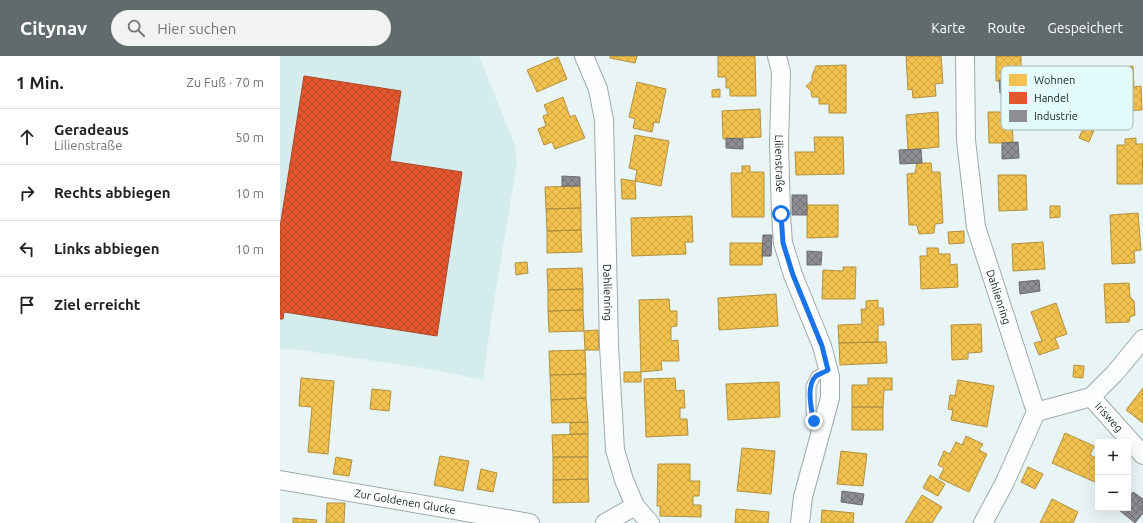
<!DOCTYPE html>
<html lang="de">
<meta charset="utf-8">
<style>
:root{--surface:#fff;--page:#f2f2f2;--text:#202124;--muted:#757577;--line:#e0e0e0;--accent:#616b6b}
body{margin:0;font-family:Ubuntu,sans-serif;background:var(--page);color:var(--text)}
.controls{position:absolute;right:12px;bottom:12px;display:grid;overflow:hidden;border-radius:0px;box-shadow:0 4px 16px #0002}
.controls button{width:36px;height:36px;display:grid;place-items:center;padding:0;border:0;border-bottom:1px solid var(--line);background:var(--surface);color:var(--text);font:20px sans-serif}
.stop{position:absolute;width:12px;height:12px;margin:-9px;border:3px solid #1a73e8;border-radius:50%;background:#fff}
.stop.end{background:#1a73e8;border-color:#fff;box-shadow:0 1px 4px #0008}
.list{margin:0;padding:0;list-style:none}
h2{display:flex;justify-content:space-between;align-items:center;height:52px;margin:0;padding:0 16px;font-size:17px}
h2 small{font-size:13px;font-weight:400;color:var(--muted)}
.list li{display:grid;grid-template-columns:26px 1fr auto;gap:12px;align-items:center;box-sizing:border-box;height:56px;padding:0 16px;border-top:1px solid var(--line)}
.list b{display:block;font-size:15px;white-space:nowrap}
.list p{margin:0;font-size:13px;white-space:nowrap;color:var(--muted)}
.list em{font-size:13px;font-style:normal;color:var(--muted)}
.icon{flex:none;width:22px;height:22px;fill:none;stroke:currentColor;stroke-width:2;stroke-linecap:round;stroke-linejoin:round}
.map{position:relative;flex:none;width:863px;height:467px;overflow:hidden}
header{display:flex;align-items:center;gap:24px;box-sizing:border-box;height:56px;padding:0 20px;background:var(--accent);color:#fff}
header strong{font-size:19px}
nav{display:flex;gap:22px;margin-inline-start:auto;font-size:14px}
.search{width:280px;height:36px;background:var(--page);display:flex;align-items:center;gap:10px;box-sizing:border-box;padding:0 14px;border-radius:22px;color:var(--muted);font-size:15px}
main{display:flex}
aside{flex:1;background:var(--surface)}
.map>svg:first-child{display:block}
.built{fill:#d4ecec}
.homes{fill:url(#homes-cross-hatch);stroke:#b19140}
.shops{fill:url(#shops-cross-hatch);stroke:#a7472a}
.industry{fill:url(#industry-cross-hatch);stroke:#6a6d70}
.lines{fill:none;stroke-linecap:round;stroke-linejoin:round}
.service-casing{stroke:#a0aaaa;stroke-width:11}
.minor-casing{stroke:#a0aaaa;stroke-width:20}
.service{stroke:#fcfefe;stroke-width:9}
.minor{stroke:#fcfefe;stroke-width:18}
.route{stroke:#1a73e8;stroke-width:5}
.labels{text-anchor:middle;dominant-baseline:central;stroke-width:4;stroke-linejoin:round;paint-order:stroke}
.street-label{font-size:11px;fill:#182121;stroke:#e3fbfb}
.key{fill:#e3fbfb;stroke:#a6baba;stroke-width:1}
.key-label{font-size:11px;fill:#182121}
</style>
<header>
<strong>Citynav</strong>
<div class="search"><svg class="icon" aria-label="search" viewBox="0 0 24 24"><circle cx="10" cy="10" r="6"/><path d="M15 15l6 6"/></svg>Hier suchen</div>
<nav><a>Karte</a><a>Route</a><a>Gespeichert</a></nav>
</header>
<main>
<aside>
<h2>1 Min.<small>Zu Fuß · 70 m</small></h2>
<ul class="list">
<li><svg class="icon" aria-label="ahead" viewBox="0 0 24 24"><path d="M12 20V5M6 11l6-6 6 6"/></svg><div><b>Geradeaus</b><p>Lilienstraße</p></div><em>50 m</em></li>
<li><svg class="icon" aria-label="right" viewBox="0 0 24 24"><path d="M7 20v-9h11M14 6l5 5-5 5"/></svg><div><b>Rechts abbiegen</b></div><em>10 m</em></li>
<li><svg class="icon" aria-label="left" viewBox="0 0 24 24"><path d="M17 20v-9H6M10 6l-5 5 5 5"/></svg><div><b>Links abbiegen</b></div><em>10 m</em></li>
<li><svg class="icon" aria-label="arrive" viewBox="0 0 24 24"><path d="M6 21V4h12l-3 4 3 4H6"/></svg><div><b>Ziel erreicht</b></div></li>
</ul>
</aside>
<div class="map">
<svg width="863" height="467" viewBox="0 0 863 467">
<defs>
<pattern id="homes-cross-hatch" width="8" height="8" patternUnits="userSpaceOnUse"><rect width="8" height="8" fill="#f2c14e"/><path d="M0 0l8 8M0 8l8-8" fill="none" stroke="#cfa644"/></pattern>
<pattern id="shops-cross-hatch" width="8" height="8" patternUnits="userSpaceOnUse"><rect width="8" height="8" fill="#e4572e"/><path d="M0 0l8 8M0 8l8-8" fill="none" stroke="#b84827"/></pattern>
<pattern id="industry-cross-hatch" width="8" height="8" patternUnits="userSpaceOnUse"><rect width="8" height="8" fill="#8d8d92"/><path d="M0 0l8 8M0 8l8-8" fill="none" stroke="#727377"/></pattern>
</defs>
<rect width="100%" height="100%" fill="#e9f5f5"/>
<path class="built" d="M0,0H199L235,89L237,106L212,257L203,324L150,313L13,293H0Z"/>
<path class="homes" d="M330,0H357L355,7L330,2Z
M438,0H475L476,40H450V32H446V21H438Z
M626,0H661L663,27L655,28L656,40L633,42L632,33L628,34Z
M716,0H741V24L716,25Z
M278,1L287,23L257,36L247,14Z
M566,9V57H549V48H539V41H532L531,35L526,30L532,25V20L536,10Z
M853,10L854,31L861,30L862,54L841,55L840,45L829,46L828,12Z
M357,26L386,33L379,67L374,66L372,76L353,72L355,63L349,61Z
M440,33V41H432V34Z
M283,41L290,61L295,59L305,82L275,93L272,86L264,89L258,73L266,70L263,60L268,58L264,49Z
M480,53L481,81L443,83L442,55Z
M658,56L659,91L628,94L626,59Z
M708,56H732L733,87H709Z
M804,70L814,74L809,86L799,82Z
M355,79L389,85L381,130L355,125L357,114L349,112Z
M534,81H563L564,118L516,119L515,96H535Z
M856,82V88H863L862,128H837V89H845V83Z
M637,107H651L652,116H660L663,167L655,168L654,177L639,178L637,169H629L627,118L635,117Z
M462,110H470V116H484V161H452L451,117H462Z
M718,119H746L747,154L719,155Z
M341,123L355,125L356,143H342Z
M300,130L301,152L266,153L265,131Z
M527,149H558V181L527,182Z
M770,150H780V161L770,162Z
M301,152V174L267,175L266,153Z
M858,157L861,194L854,195L855,207L832,208L830,159Z
M412,160L413,186H405L406,198L352,200L351,162Z
M301,174L302,196L267,197V175Z
M684,175V187L669,188L668,176Z
M763,186L765,213L733,215L732,188Z
M450,187H483L482,209H450Z
M647,192H658L659,198H670V209L677,208L678,231L641,233L640,200H647Z
M247,206L248,217L236,219L235,207Z
M563,211H576L575,243H542L543,214L563,215Z
M302,212L303,233L268,234L267,213Z
M849,227L850,241L854,245L855,259L850,261L849,266L826,267L824,228Z
M303,233V254L268,255V234Z
M496,238L498,270L439,274L438,242Z
M389,243L390,255H397V270L391,271V285L398,284L399,305H381L382,314L361,316L359,244Z
M598,244V252H603L604,269H598V286L559,287L558,269L582,268L581,253H586V245Z
M776,247L787,278L775,282L779,292L759,299L754,287L762,285L751,256Z
M303,254L304,275L269,276L268,255Z
M701,268L702,296L688,297V303L672,304L671,269Z
M318,274L319,294H305L304,275Z
M598,286H606L607,307L560,309L559,287Z
M305,294L306,318L270,319L269,295Z
M794,309L804,310L803,322L793,321Z
M344,316H361V326H344Z
M306,318V342L271,344L270,319Z
M21,322L54,325L48,398L28,396L32,351L19,350Z
M395,322L396,335L404,334L405,352H400V363H407L408,379L366,381L364,323Z
M588,322H612V334H604L603,351H572V329H588Z
M678,324L714,330L707,371L671,364L673,354L668,353L670,339L675,340Z
M499,326L500,361L448,364L446,328Z
M863,332V367L846,354Z
M92,333L111,335L109,355L90,353Z
M306,342L308,366L272,367L271,344Z
M572,351H603V374H572Z
M308,366V378H290V367Z
M785,377L814,390L810,399L818,403V420L815,426L772,407Z
M308,378V401H273L272,379Z
M686,380L703,388L699,394L707,398L689,436L659,422L664,412L658,409L664,395L670,398L676,386L682,389Z
M462,392L495,395L491,438L457,435Z
M561,395L587,398L583,430L557,428Z
M160,400L189,405L183,435L154,429Z
M56,401L72,404L69,420L53,418Z
M273,401H308V423L273,424Z
M378,408H410V425H420L419,440H413V449H421V461L380,460V450H377Z
M748,411L763,418L755,433L741,426Z
M201,413L217,417L213,436L197,433Z
M650,419L665,428L658,440L643,432Z
M308,423L309,446L273,447V424Z
M642,439L662,451L652,467H625Z
M772,443L798,456L793,467H760Z
M47,447H65L64,467H46Z
M456,453L489,456L488,467H455Z
M542,454L574,457L573,467H541Z
M13,462L37,464L36,467H13Z"/>
<path class="shops" d="M24,20L121,35L110,105L182,116L157,280L4,256L3,263H0V171Z"/>
<path class="industry" d="M719,24H737V37H720Z
M446,82L463,83V93L446,92Z
M738,86L739,102L722,103V87Z
M641,93L642,107L620,108L619,94Z
M282,120L300,121V130H282Z
M512,139H527V159H512Z
M483,179H492L491,200H482Z
M527,195L542,196L541,209H527Z
M759,224L760,235L740,238L739,226Z
M562,435L584,438L582,449L561,446Z
M853,436L863,443V457L855,467L839,454L841,452H848V443Z"/>
<g class="lines">
<g class="service-casing">
<path id="service" d="M541,375L533,365L531,355V330L536,320L548,314"/>
</g>
<g class="minor-casing">
<g id="minor">
<path id="s1" d="M304,0L318,33L324,64L329,290L335,394L344,424L355,450L370,467"/>
<path id="s2" d="M497,0L501,16L499,88L501,158L503,187L513,219L542,290L550,320V342L523,441L520,467"/>
<path id="s3" d="M685,0L686,84L696,171L756,356L725,426L703,467"/>
<path id="s4" d="M811,341L863,399"/>
<path d="M756,356L811,341L835,317L863,283"/>
<path id="s5" d="M0,424L250,467"/>
<path d="M325,467L355,450"/>
</g>
</g>
<use href="#service" class="service"/>
<use href="#minor" class="minor"/>
</g>
<g class="lines">
<path class="route" d="M501,158L503,187L513,219L542,290L548,314C545,316 539,318 536,320C526,329 531,353 534,365"/>
</g>
<g class="labels">
<g class="street-label">
<text stroke="none"><textPath href="#s2" startOffset="108">Lilienstraße</textPath></text>
<text stroke="none"><textPath href="#s1" startOffset="240">Dahlienring</textPath></text>
<text stroke="none"><textPath href="#s3" startOffset="245">Dahlienring</textPath></text>
<text stroke="none"><textPath href="#s4" startOffset="27">Irisweg</textPath></text>
<text stroke="none"><textPath href="#s5" startOffset="127">Zur Goldenen Glucke</textPath></text>
</g>
</g>
<rect x="721" y="10" width="132" height="64" rx="6" class="key"/>
<rect x="729" y="18" width="18" height="12" fill="#f2c14e"/>
<rect x="729" y="36" width="18" height="12" fill="#e4572e"/>
<rect x="729" y="54" width="18" height="12" fill="#8d8d92"/>
<g class="key-label">
<text x="754" y="28">Wohnen</text>
<text x="754" y="46">Handel</text>
<text x="754" y="64">Industrie</text>
</g>
</svg>
<div class="controls">
<button>+</button>
<button>−</button>
</div>
<div class="stop" style="left:501px;top:158px"></div>
<div class="stop end" style="left:534px;top:365px"></div>
</div>
</main>
